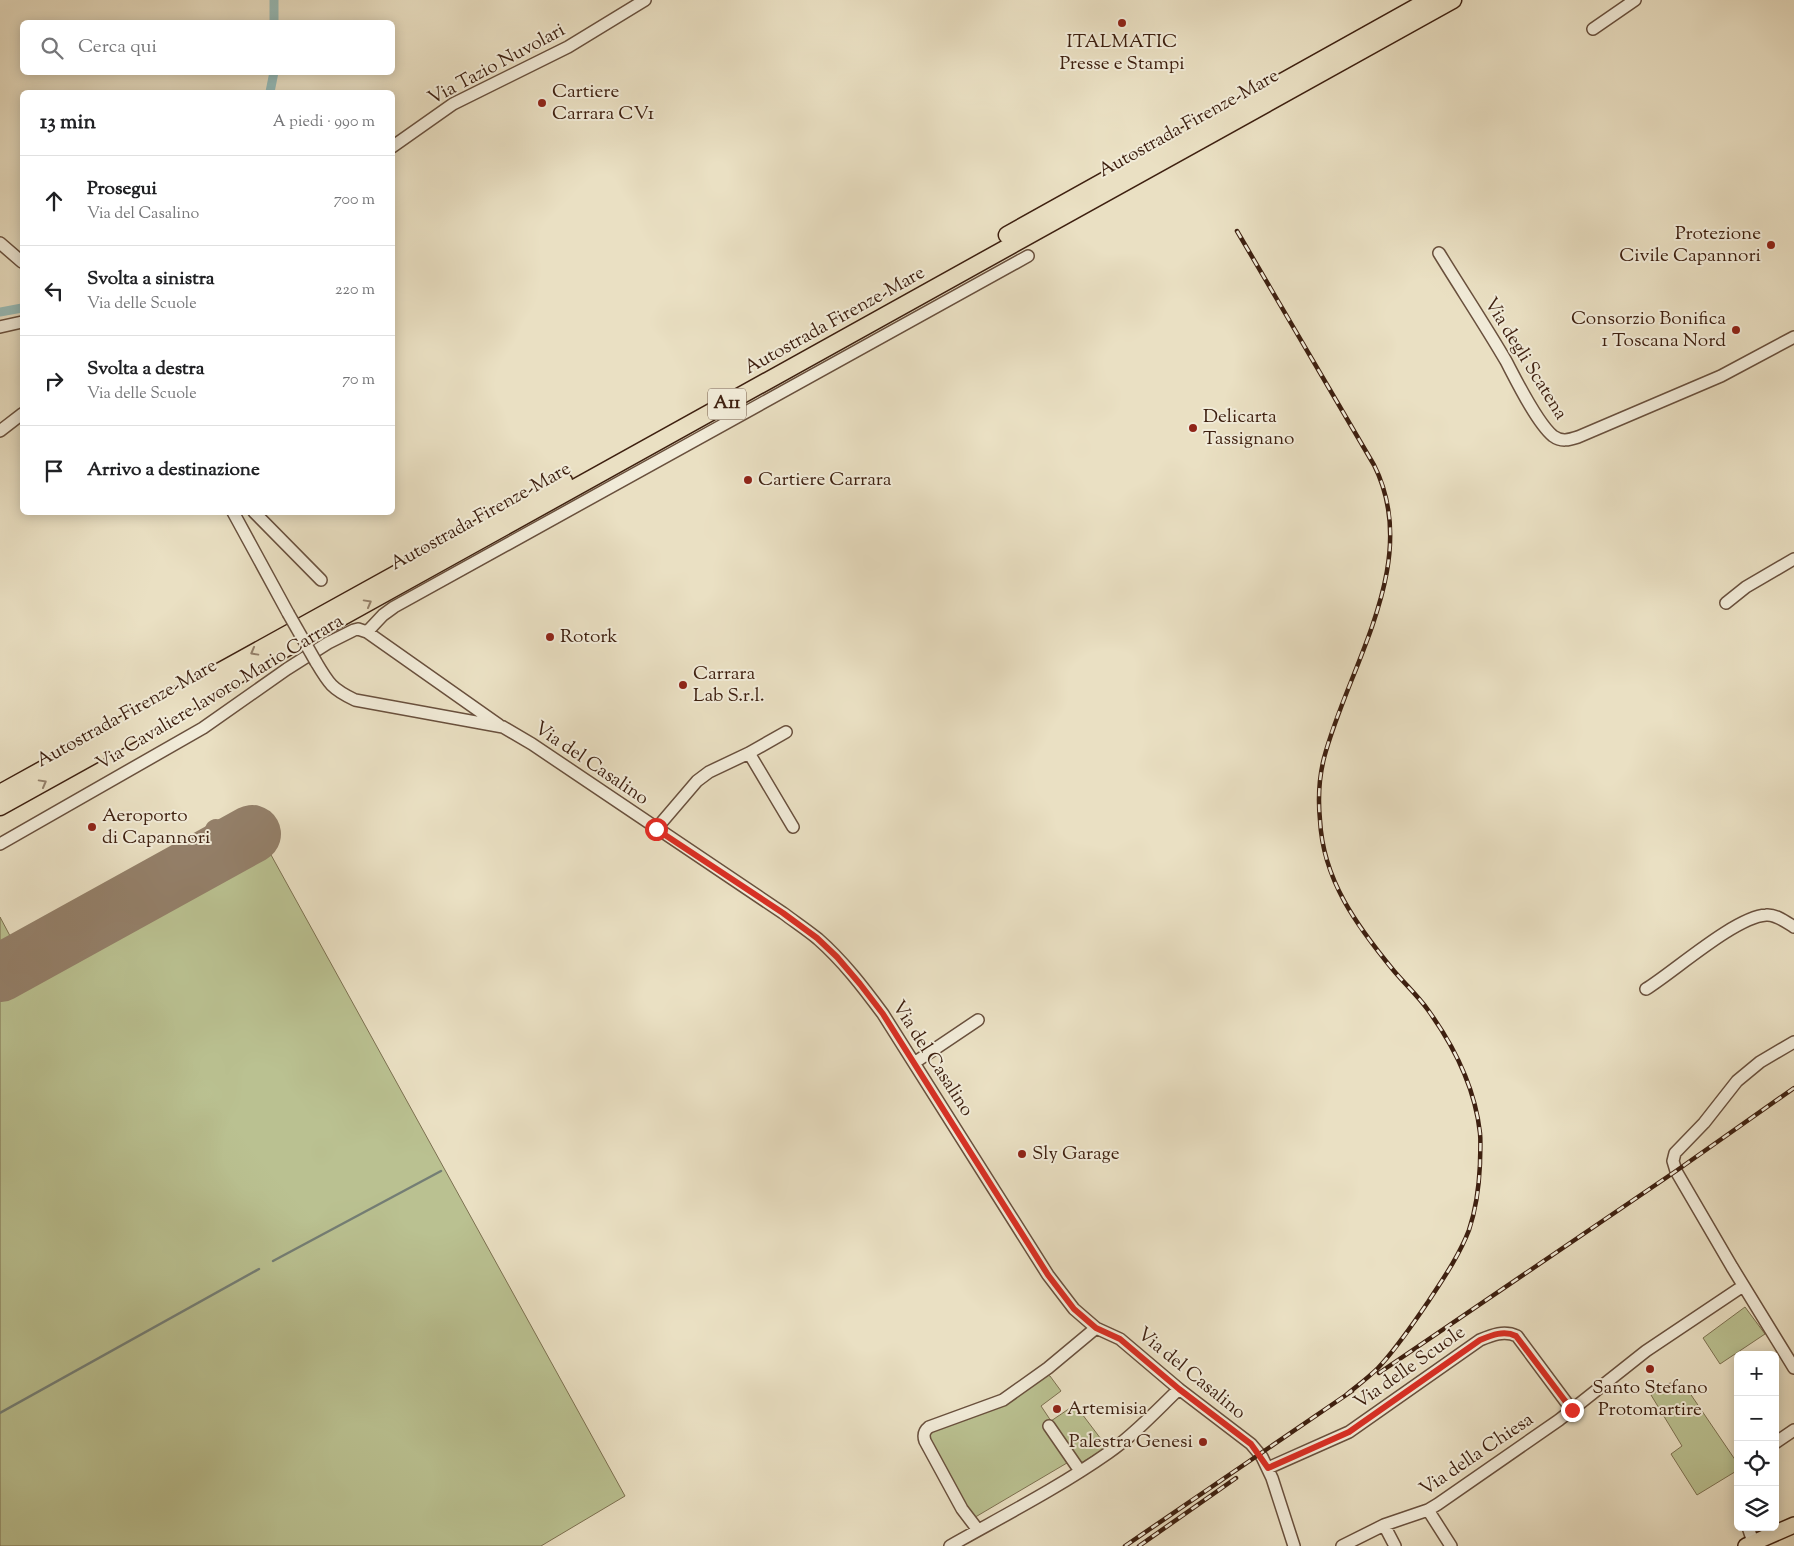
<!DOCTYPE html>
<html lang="it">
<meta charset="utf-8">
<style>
:root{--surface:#fff;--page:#f2f2f2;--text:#202124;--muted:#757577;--line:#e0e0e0}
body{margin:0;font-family:"Sorts Mill Goudy",serif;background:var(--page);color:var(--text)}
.controls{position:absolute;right:15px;bottom:15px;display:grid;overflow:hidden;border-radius:8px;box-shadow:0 2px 12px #0003}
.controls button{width:45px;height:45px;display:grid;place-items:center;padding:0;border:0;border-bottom:1px solid var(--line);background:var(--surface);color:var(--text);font:25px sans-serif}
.stop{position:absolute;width:15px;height:15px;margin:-11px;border:4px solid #d93025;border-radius:50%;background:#fff}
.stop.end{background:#d93025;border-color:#fff;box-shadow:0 1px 5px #0008}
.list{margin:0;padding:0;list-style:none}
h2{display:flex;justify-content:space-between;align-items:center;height:65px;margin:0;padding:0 20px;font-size:21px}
h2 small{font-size:16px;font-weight:400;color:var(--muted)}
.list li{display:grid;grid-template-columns:32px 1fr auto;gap:15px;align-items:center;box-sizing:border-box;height:90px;padding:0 20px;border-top:1px solid var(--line)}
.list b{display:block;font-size:19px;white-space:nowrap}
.list p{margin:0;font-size:16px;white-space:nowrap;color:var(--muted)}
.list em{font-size:16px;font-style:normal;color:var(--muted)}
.icon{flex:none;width:28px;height:28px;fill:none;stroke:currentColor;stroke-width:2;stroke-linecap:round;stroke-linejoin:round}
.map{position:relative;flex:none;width:1794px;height:1546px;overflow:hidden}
.search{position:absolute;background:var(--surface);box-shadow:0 2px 12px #0003;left:20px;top:20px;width:375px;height:55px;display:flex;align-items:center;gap:12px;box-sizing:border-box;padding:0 18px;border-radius:8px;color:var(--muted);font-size:19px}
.panel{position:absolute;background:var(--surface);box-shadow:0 2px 12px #0003;left:20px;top:90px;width:375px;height:425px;border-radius:8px}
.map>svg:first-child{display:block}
.green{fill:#bac191;stroke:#7c7050}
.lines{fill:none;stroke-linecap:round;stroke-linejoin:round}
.stream{stroke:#747e75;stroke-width:2.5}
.canal{stroke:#98bcb8;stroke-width:9}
.taxiway{stroke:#94806a;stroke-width:22}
.runway{stroke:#94806a;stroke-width:58}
.minor-casing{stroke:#69503d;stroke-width:14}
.major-casing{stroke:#3e2010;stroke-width:18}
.highway-casing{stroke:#3e2010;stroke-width:19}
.minor{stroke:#f1ebd8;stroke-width:11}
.major{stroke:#eae0c3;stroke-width:15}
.highway{stroke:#eae0c3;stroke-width:16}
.rail-casing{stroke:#3e2010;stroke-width:4.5}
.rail{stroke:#f1ebd8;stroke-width:2.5;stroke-dasharray:8;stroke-linecap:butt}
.minor-bridge-casing{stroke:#69503d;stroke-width:14;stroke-linecap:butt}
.minor-bridge{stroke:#f1ebd8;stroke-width:11}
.oneway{stroke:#94806a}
.route{stroke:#d93025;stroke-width:6}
.poi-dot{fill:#8f2418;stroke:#f1ebd8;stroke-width:2}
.labels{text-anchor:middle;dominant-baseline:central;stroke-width:4;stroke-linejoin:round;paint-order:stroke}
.shield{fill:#f1ebd8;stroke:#745d4c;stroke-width:1}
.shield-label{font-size:18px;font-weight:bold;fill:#3e2010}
.poi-label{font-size:19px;fill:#3e2010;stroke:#f1ebd8;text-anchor:start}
.street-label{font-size:19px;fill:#3e2010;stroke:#f1ebd8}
</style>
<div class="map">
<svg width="1794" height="1546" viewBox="0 0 1794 1546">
<rect width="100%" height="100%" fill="#eae0c3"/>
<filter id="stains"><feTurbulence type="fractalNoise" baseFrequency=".004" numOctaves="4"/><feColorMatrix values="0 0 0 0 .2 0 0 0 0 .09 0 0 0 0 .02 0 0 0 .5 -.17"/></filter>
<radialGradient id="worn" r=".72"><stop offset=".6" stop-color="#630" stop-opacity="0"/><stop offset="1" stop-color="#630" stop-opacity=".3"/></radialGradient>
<path class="green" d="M265,844L625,1496L541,1546H0V991Z
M0,917L17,949L0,958Z
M1745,1307L1765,1334L1720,1364L1703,1338Z
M1042,1373L1050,1376L1061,1391L1041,1406L1051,1421L1073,1406L1079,1410L1107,1447L1081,1463L1072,1460L972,1519L928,1440L929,1431L1006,1403Z
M1670,1383L1684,1387L1685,1386L1738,1464V1470L1697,1495L1671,1454L1682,1446L1651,1395Z"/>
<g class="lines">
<path class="stream" d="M273,1261L441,1171
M0,1413L259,1269"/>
<path class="canal" d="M274,0V22
M270,92L274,72
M0,312L22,308"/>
<path class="taxiway" d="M216,830L225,848"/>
<path class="runway" d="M0,973L252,834"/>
<g class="minor-casing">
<path id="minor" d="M1593,29L1635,0
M392,147L453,104L568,47L645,0
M0,243L22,262
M1439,253C1461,289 1485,325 1506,361C1516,380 1537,423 1553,436C1561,442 1569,440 1578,437L1721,376L1794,337
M0,327L22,322
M0,431L22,414
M233,512L288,613
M254,512L321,580
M1726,603L1746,587L1794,559
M367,632L383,615L394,607L1028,256
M316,662C329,684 332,689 355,700L503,727L532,744L783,913C795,922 807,930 818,939C843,961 863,987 883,1014L1048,1275L1074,1309L1096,1328L1120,1339L1179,1389L1251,1444L1262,1457L1272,1478L1294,1546
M749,753L793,827
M656,829L697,781L709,772L749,753L786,732
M0,844L203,728L287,669L328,643L354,630L358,629L367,632L499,725
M1646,989C1675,971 1735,917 1766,915C1776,914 1786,922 1794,927
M1794,1042L1760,1062L1737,1081L1704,1123L1675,1153L1673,1161L1676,1171L1732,1267L1794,1368
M914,1063L978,1020
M1049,1426L1080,1471
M1775,1443L1794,1430
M1268,1468L1349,1432L1480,1340C1492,1335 1504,1330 1517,1336L1572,1410
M1428,1510L1451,1546
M1384,1525L1395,1546
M1748,1527L1753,1542
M978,1530L962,1509L925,1441C923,1435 924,1431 929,1427L1003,1400L1048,1368L1096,1328
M950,1546C1003,1516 1058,1488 1108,1453C1134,1435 1156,1411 1179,1389
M1342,1546L1384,1525L1428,1510L1438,1504L1559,1420L1646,1351L1743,1286"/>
</g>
<g class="major-casing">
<path id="major" d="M1746,1546L1794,1525"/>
</g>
<g class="highway-casing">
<path id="highway" d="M1007,235L1429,0
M0,793L564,481
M0,807L1453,0"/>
</g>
<use href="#minor" class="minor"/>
<use href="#major" class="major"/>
<use href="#highway" class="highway"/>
<g class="rail-casing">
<path id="rail" d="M1237,231L1374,465C1423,562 1348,666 1324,758C1319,778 1318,800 1320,820C1323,880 1357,926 1394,971C1405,984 1418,996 1428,1010C1454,1046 1475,1088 1480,1133C1481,1143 1480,1154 1480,1164C1479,1187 1476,1209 1469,1230C1459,1256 1443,1279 1428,1302C1412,1325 1397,1348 1378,1368C1368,1378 1357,1386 1346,1395
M1379,1373L1676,1171L1794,1088
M1125,1546L1352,1391
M1139,1546L1236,1478"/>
</g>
<use href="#rail" class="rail"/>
<g class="minor-bridge-casing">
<path id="minor-bridge" d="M288,613L316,662"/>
</g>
<use href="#minor-bridge" class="minor-bridge"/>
</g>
<defs><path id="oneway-chevron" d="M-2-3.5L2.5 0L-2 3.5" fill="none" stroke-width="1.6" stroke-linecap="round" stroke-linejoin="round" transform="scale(1.25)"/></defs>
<g class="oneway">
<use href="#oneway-chevron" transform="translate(368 603) rotate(-29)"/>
<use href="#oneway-chevron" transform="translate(254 652) rotate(151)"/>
<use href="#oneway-chevron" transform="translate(43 783) rotate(-29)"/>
</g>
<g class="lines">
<path class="route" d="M656,829L783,913L817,938L837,957L860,984L883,1014L1048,1275L1074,1309L1096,1328L1120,1339L1179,1389L1251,1444L1268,1468L1349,1432L1480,1340C1492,1335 1504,1330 1516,1336L1572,1410"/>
</g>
<g class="poi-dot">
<circle cx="1122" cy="23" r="5"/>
<circle cx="542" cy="103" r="5"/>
<circle cx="1771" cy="245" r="5"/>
<circle cx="1736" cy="330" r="5"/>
<circle cx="1193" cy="428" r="5"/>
<circle cx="748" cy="480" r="5"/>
<circle cx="550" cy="637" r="5"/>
<circle cx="683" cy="685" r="5"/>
<circle cx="92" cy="827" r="5"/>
<circle cx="1022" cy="1154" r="5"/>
<circle cx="1650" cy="1369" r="5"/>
<circle cx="1057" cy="1409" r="5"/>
<circle cx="1203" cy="1442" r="5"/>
</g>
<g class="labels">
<rect class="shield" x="708" y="388.5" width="38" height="31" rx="4"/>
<g class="shield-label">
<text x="727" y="404">A11</text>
</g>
<g class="poi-label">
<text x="1122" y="42" text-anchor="middle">ITALMATIC<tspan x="1122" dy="22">Presse e Stampi</tspan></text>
<text x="552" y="92">Cartiere<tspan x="552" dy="22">Carrara CV1</tspan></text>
<text x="1761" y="234" text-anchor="end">Protezione<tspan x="1761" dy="22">Civile Capannori</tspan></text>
<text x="1726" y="319" text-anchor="end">Consorzio Bonifica<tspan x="1726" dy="22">1 Toscana Nord</tspan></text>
<text x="1203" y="417">Delicarta<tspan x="1203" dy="22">Tassignano</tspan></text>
<text x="758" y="480">Cartiere Carrara</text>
<text x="560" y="637">Rotork</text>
<text x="693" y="674">Carrara<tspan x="693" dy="22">Lab S.r.l.</tspan></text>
<text x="102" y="816">Aeroporto<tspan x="102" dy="22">di Capannori</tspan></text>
<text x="1032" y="1154">Sly Garage</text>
<text x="1650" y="1388" text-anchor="middle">Santo Stefano<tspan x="1650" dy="22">Protomartire</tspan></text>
<text x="1067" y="1409">Artemisia</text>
<text x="1193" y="1442" text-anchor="end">Palestra Genesi</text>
</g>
<g class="street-label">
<text transform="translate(497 65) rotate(-28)">Via Tazio Nuvolari</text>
<text transform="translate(1189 124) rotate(-29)">Autostrada Firenze-Mare</text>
<text transform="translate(835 321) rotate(-29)">Autostrada Firenze-Mare</text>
<text transform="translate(1525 359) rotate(58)">Via degli Scatena</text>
<text transform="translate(481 517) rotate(-29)">Autostrada Firenze-Mare</text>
<text transform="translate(220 693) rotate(-31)">Via Cavaliere lavoro Mario Carrara</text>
<text transform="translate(127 714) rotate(-29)">Autostrada Firenze-Mare</text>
<text transform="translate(591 764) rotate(34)">Via del Casalino</text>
<text transform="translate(932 1059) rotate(57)">Via del Casalino</text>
<text transform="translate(1410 1368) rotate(-35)">Via delle Scuole</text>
<text transform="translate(1191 1374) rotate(39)">Via del Casalino</text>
<text transform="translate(1477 1455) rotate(-34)">Via della Chiesa</text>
</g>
</g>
<rect width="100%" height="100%" filter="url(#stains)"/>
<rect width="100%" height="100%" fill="url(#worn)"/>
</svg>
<div class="controls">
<button>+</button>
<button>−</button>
<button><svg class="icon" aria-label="locate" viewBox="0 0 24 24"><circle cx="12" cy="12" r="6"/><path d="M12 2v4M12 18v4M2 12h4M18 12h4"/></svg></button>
<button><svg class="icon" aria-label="layers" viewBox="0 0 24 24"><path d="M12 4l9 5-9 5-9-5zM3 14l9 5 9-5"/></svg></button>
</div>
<div class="stop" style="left:656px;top:829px"></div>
<div class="stop end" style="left:1572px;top:1410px"></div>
<div class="search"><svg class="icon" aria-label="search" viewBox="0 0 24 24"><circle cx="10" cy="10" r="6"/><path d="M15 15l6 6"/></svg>Cerca qui</div>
<section class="panel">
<h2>13 min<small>A piedi · 990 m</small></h2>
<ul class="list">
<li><svg class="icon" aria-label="ahead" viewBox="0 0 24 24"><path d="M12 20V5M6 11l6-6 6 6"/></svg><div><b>Prosegui</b><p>Via del Casalino</p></div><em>700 m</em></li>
<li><svg class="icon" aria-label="left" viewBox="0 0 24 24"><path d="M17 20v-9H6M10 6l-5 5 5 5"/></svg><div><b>Svolta a sinistra</b><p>Via delle Scuole</p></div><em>220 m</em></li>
<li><svg class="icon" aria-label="right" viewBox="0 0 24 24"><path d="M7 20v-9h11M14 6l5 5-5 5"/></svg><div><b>Svolta a destra</b><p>Via delle Scuole</p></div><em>70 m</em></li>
<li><svg class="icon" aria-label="arrive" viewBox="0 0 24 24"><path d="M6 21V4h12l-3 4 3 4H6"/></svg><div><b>Arrivo a destinazione</b></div></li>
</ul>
</section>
</div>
